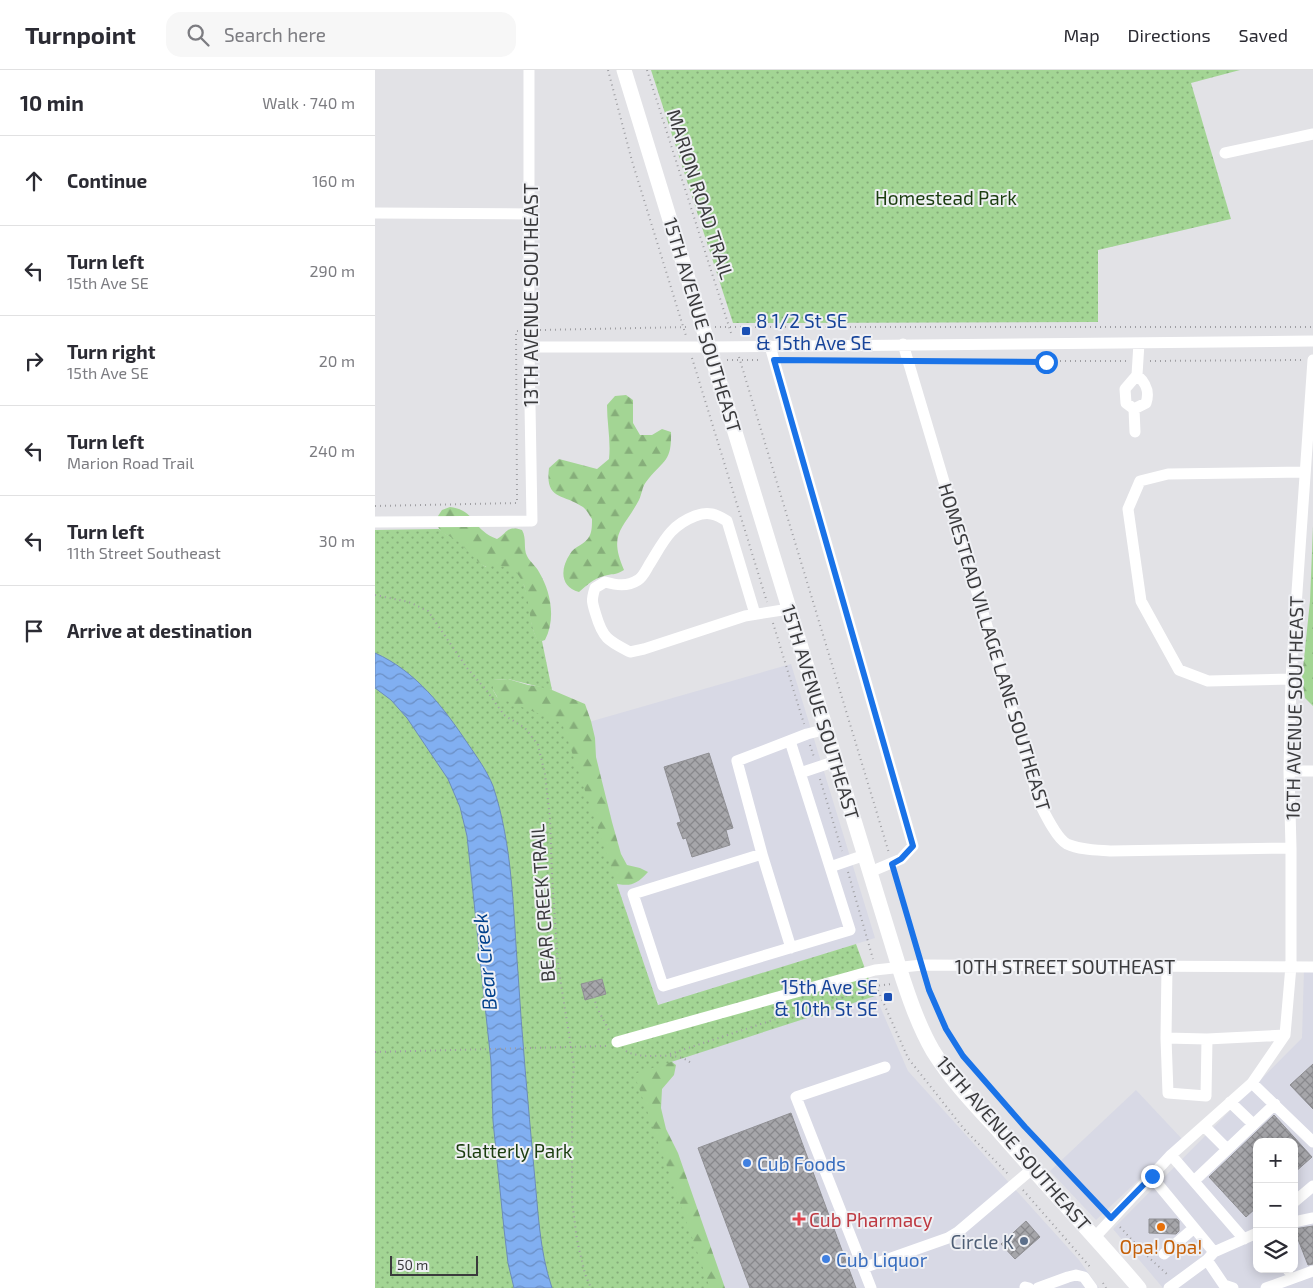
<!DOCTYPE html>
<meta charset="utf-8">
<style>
:root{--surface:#fff;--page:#f7f7f7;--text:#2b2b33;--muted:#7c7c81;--line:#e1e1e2}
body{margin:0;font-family:"Exo 2",sans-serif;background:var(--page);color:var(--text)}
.controls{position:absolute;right:15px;bottom:15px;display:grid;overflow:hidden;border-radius:10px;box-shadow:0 2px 12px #0003}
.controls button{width:45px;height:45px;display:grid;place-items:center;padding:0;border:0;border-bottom:1px solid var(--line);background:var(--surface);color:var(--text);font:25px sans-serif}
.scale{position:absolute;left:15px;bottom:12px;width:88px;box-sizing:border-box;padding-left:5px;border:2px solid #3a3a3c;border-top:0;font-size:14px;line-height:18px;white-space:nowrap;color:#3a3a3c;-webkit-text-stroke:4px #eff0f4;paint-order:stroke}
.stop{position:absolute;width:15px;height:15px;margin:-11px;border:4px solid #1a73e8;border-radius:50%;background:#fff}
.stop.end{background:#1a73e8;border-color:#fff;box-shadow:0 1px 5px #0008}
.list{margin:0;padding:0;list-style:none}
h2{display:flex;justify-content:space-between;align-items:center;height:65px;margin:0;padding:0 20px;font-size:21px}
h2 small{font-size:16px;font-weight:400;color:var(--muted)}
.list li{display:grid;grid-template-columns:32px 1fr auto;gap:15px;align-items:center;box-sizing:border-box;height:90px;padding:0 20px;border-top:1px solid var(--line)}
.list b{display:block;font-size:19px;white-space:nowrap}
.list p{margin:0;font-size:16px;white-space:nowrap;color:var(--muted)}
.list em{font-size:16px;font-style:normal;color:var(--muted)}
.icon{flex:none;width:28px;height:28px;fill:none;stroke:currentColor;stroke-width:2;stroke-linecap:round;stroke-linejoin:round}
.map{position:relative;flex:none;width:938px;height:1218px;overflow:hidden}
header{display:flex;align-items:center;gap:30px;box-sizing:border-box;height:70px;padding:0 25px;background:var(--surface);border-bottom:1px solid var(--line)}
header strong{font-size:24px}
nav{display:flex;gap:28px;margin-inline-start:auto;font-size:18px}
.search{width:350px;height:45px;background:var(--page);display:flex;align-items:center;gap:12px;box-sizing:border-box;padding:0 18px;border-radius:15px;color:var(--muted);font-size:19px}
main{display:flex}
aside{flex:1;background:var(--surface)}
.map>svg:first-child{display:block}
.built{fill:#d8d9e5;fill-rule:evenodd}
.forest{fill:url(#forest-firs)}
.park{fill:url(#park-dots)}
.water{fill:url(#water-waves);stroke:#6c8cbb}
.building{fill:url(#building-cross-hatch);stroke:#8f8f93}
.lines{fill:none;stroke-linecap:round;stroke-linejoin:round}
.path{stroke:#9f9fa3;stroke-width:2;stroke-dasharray:1 4;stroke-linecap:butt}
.minor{stroke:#fff;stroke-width:11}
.major{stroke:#fff;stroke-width:15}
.route{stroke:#1a73e8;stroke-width:6}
.transit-dot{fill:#1a4fb4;stroke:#eff0f4;stroke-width:2}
.shop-dot{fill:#3f7fe0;stroke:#eff0f4;stroke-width:2}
.health-dot{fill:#e0444e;stroke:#eff0f4;stroke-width:2}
.food-dot{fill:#e8710a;stroke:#eff0f4;stroke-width:2}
.service-dot{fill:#5c6f8a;stroke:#eff0f4;stroke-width:2}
.labels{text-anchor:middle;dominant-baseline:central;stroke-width:4;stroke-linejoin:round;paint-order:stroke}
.street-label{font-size:19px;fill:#3a3a3c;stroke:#eff0f4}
.park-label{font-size:19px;fill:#1c3e10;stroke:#eff0f4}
.transit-label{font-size:19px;fill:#164399;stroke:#eff0f4;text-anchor:start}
.shop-label{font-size:19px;fill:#366cbe;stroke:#eff0f4;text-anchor:start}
.health-label{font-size:19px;fill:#be3a42;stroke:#eff0f4;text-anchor:start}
.service-label{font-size:19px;fill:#4e5e75;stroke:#eff0f4;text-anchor:end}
.food-label{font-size:19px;fill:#c56008;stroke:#eff0f4}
.water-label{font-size:20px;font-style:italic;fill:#01418c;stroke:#eff0f4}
</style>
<header>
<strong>Turnpoint</strong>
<div class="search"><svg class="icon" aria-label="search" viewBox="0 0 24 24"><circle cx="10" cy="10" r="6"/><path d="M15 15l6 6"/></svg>Search here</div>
<nav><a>Map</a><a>Directions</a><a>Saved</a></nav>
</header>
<main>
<aside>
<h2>10 min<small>Walk · 740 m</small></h2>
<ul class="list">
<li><svg class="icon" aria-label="ahead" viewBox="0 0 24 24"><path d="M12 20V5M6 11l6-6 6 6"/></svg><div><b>Continue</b></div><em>160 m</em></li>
<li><svg class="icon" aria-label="left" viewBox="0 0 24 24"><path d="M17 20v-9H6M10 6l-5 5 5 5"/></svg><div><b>Turn left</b><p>15th Ave SE</p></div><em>290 m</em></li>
<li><svg class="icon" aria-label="right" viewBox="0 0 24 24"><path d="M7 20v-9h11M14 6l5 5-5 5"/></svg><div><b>Turn right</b><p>15th Ave SE</p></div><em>20 m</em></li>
<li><svg class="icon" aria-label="left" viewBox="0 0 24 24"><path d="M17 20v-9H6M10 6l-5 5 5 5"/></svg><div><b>Turn left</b><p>Marion Road Trail</p></div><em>240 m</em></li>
<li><svg class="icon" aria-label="left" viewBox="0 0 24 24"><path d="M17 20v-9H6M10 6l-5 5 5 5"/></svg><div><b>Turn left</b><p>11th Street Southeast</p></div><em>30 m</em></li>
<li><svg class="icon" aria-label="arrive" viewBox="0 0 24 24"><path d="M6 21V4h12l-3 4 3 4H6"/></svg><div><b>Arrive at destination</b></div></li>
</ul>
</aside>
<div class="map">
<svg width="938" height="1218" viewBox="0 0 938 1218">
<defs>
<pattern id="forest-firs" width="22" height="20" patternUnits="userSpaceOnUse" patternTransform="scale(1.25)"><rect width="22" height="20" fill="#a3d594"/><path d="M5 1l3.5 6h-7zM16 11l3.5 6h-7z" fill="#86ae7a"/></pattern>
<pattern id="park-dots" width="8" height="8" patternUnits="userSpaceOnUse" patternTransform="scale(1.25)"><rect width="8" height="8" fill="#a3d594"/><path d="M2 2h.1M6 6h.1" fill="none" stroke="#86ae7a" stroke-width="1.8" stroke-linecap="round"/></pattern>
<pattern id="water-waves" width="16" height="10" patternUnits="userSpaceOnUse" patternTransform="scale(1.25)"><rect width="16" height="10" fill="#81aff1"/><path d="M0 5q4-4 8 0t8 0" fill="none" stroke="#6b8fc4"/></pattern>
<pattern id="building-cross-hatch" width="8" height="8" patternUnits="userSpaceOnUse" patternTransform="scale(1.25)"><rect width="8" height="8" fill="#a6a6aa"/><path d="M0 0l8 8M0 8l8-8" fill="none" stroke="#88888c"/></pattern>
</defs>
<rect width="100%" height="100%" fill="#e2e2e6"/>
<path class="built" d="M416,594L500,868L283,936L186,660Z
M929,899L938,901V1218H788L738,1159L927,968ZM882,1072H919V1199H882Z
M500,925L533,1001L704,1190L724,1218H334L258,1003Z
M761,1020L807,1069L721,1150L675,1101Z"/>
<path class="forest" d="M251,325L258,330V353L265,365H277L287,359L296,362C297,394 287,390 271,412C267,417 267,424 264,430C248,460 233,463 249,500C240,506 237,503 229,506C218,509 212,515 204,522C185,517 185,499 195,484C199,476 211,475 215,465C217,461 217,454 217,449C214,445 212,440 208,437C187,423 170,430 174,398L184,389L222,399L234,389C236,371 232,354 232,335L240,326Z
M75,437C101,440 97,460 122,469C133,463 131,455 147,460C152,469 148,478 152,486C155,492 161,496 164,502C176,522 181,549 170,570L167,571L162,570C154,553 153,533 149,515L101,492L88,477L80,470L66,462L62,455L63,446L67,440Z
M938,456V636L930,628L927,608L935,531Z
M133,609L153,615L170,617L210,634L216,651L220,668L221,687L237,752L246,784L252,795L265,798L273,802C259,817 255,816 235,813L118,620V610Z
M292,988L301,995L299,1005L287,1019L286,1038L291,1059L303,1083L350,1218H223L211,1016Z"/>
<path class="park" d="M276,0H865L816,13L856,149L723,180V252L358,253Z
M64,459C68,464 75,466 81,470C92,479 99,490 111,497L120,494L140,500C143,505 148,511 150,518C155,535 154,553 162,569L167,571L177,620L133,609L118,610V620L122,627L187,653L283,935L481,874L500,926L259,1004L335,1218H0V460Z"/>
<path class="water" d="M0,583C41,601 69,638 93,674C102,687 112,701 118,716C138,776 138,841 143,903C147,968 153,1033 159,1099C163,1138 164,1180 177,1218H139L133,1193L129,1159L118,1051L116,992L92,766L85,737L73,709L32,648L16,630L0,618Z"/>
<path class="building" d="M334,683L358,758L351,760L355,775L317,787L311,768L308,769L302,753L306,752L289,697Z
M227,909L231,924L210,930L206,914Z
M938,994V1039L915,1015Z
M416,1043L481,1218H375L323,1078Z
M899,1045L937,1087L919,1103V1072H882V1137L871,1147L834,1107Z
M774,1149H802L804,1151V1161L801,1164L774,1163Z
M651,1151L665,1167L640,1189L626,1174Z
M938,1156V1194L933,1195L919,1159Z"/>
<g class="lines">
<path class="path" d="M233,0L257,91L311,266
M272,0L357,266
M340,257H938
M165,260L313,257
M364,287L514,783
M317,288L392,532
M352,290H387
M410,290L520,291
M545,291H752
M775,291L927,290
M0,436L142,433L141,261H143
M0,525L34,532L53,541L92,598L112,621L129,645L150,658L163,675L170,704L175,749L177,807L183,895L199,996L197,1018V1131L202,1170L210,1204L216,1218
M398,553L429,654
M435,675L439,687
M445,709L467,781
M473,802L498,889
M520,804L544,884
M550,907L571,959L588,986L650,1057L730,1141
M500,911L501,916L533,988L589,1059L633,1104
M219,927L222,938L235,962
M251,981C272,993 300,977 318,995
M0,982L232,976
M295,984L501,916L516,914
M648,1120L716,1198
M745,1157L770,1184L793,1205
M728,1213L731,1218"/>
<path class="minor" d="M850,83L938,64
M0,143L155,144
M528,274L665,734C670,744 682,769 692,774C705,780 721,780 735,781L916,778
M395,276L538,776L526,789L495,802
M154,277H334L938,271
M759,339L771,333C775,321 771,313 762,305
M760,362L759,339L751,333L750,319L762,305L764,273
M0,452L157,451L154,277V0
M380,544L352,451C341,444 333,441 320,446C294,456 288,473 274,495C271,500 268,507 263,510C252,517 241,515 230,512L220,518C216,531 217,532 221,545C228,569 234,571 255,582L269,579L370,546L414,539
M916,609L833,611L804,600L766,531L753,439L765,411L793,404L930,402
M415,671L475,860L288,916L258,824L387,784L362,691L432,664L452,659
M914,701H938
M425,703L461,691
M387,784L416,878
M455,797L490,785
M792,897L791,968L793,1023L831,1026L832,969
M791,968L832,969L910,965
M242,972L500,900L547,895L938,897
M877,1013L938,1072
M855,1032L878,1054
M829,1056L852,1079
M796,1085L869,1169
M777,1107L839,1182
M819,1111L900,1034
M919,1132L938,1116
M919,1152L938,1148
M720,1167L796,1085L877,1013L910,965L916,896V778L914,701L916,609L938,290
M789,1184L819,1158
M832,1190L849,1215L858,1218
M488,1198L573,1168L583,1162L657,1099
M913,1199V1200
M650,1217L654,1218
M496,1218L421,1027L510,997
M663,1218L693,1207L701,1205L709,1207L717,1218
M794,1218L832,1190L839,1182L882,1163
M891,1218L938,1201"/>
<path class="major" d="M249,0L524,897C533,925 543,955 558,981C576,1010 600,1035 623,1060C669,1113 718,1164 764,1218"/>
</g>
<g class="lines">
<path class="route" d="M671,292L399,290L538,776L526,789L517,794L554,920L571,959L588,986L650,1057L736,1148L777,1106"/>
</g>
<g class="transit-dot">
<rect x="366" y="256" width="10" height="10" rx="2.5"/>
<rect x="508" y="922" width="10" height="10" rx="2.5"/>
</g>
<g class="shop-dot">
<circle cx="372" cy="1093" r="5"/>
<circle cx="451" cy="1189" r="5"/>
</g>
<path class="health-dot" d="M421.5 1141.5h5v5h5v5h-5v5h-5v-5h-5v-5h5z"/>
<circle class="food-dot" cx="786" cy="1157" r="5"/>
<circle class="service-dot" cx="649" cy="1171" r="5"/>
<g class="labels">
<g class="street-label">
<text transform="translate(326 124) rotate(72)">MARION ROAD TRAIL</text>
<text transform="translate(155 225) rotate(-90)">13TH AVENUE SOUTHEAST</text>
<text transform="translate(328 255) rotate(73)">15TH AVENUE SOUTHEAST</text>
<text transform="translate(620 577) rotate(73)">HOMESTEAD VILLAGE LANE SOUTHEAST</text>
<text transform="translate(919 638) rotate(-89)">16TH AVENUE SOUTHEAST</text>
<text transform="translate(446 642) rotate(73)">15TH AVENUE SOUTHEAST</text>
<text transform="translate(167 833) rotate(-94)">BEAR CREEK TRAIL</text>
<text x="690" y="896">10TH STREET SOUTHEAST</text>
<text transform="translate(639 1073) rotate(49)">15TH AVENUE SOUTHEAST</text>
</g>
<g class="park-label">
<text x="571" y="127">Homestead Park</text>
<text x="139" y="1080">Slatterly Park</text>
</g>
<g class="transit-label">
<text x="381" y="250">8 1/2 St SE<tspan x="381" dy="22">&amp; 15th Ave SE</tspan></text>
<text x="503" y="916" text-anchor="end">15th Ave SE<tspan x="503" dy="22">&amp; 10th St SE</tspan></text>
</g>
<g class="shop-label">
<text x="382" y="1093">Cub Foods</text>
<text x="461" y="1189">Cub Liquor</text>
</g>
<g class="health-label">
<text x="434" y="1149">Cub Pharmacy</text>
</g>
<g class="service-label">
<text x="639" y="1171">Circle K</text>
</g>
<g class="food-label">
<text x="786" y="1176">Opa! Opa!</text>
</g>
<g class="water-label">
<text transform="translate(109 892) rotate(-96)">Bear Creek</text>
</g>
</g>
</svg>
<div class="controls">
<button>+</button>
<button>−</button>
<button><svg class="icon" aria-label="layers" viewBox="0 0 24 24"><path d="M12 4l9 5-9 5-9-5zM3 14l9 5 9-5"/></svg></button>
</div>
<div class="scale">50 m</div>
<div class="stop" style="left:671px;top:292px"></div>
<div class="stop end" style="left:777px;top:1106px"></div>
</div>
</main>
